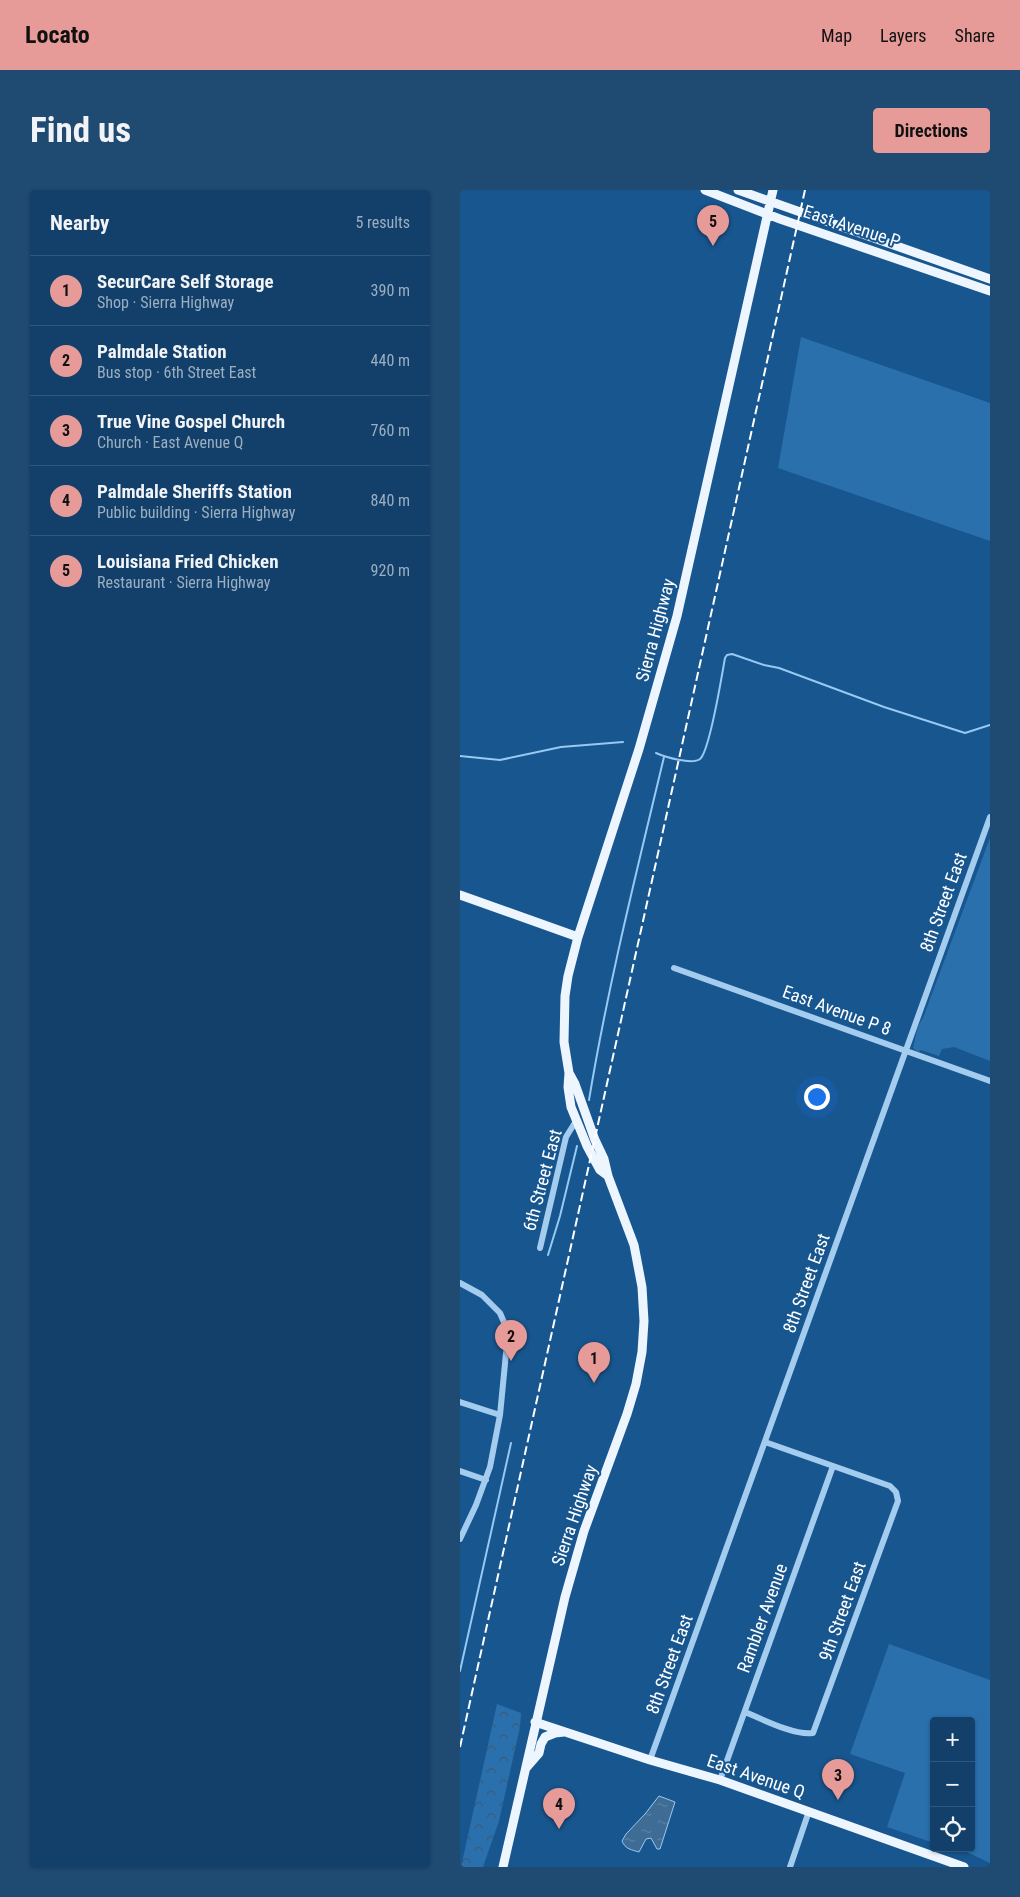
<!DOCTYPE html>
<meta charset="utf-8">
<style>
:root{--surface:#12406b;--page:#1f4b73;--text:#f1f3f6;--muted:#9cafc1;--line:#31597e;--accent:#e69b98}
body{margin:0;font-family:"Roboto Condensed",sans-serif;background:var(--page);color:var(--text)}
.controls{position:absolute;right:15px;bottom:15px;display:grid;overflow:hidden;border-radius:5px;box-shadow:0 1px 4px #0004}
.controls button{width:45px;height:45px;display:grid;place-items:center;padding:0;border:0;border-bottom:1px solid var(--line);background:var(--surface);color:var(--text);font:25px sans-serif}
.you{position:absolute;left:356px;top:906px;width:18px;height:18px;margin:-12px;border:4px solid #fff;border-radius:50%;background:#1a73e8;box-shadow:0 0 0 8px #1a73e833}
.badge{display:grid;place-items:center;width:32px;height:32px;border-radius:50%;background:var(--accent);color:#111;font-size:16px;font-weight:700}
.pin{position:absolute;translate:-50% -41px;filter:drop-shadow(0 1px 2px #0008)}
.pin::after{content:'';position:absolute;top:26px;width:18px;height:15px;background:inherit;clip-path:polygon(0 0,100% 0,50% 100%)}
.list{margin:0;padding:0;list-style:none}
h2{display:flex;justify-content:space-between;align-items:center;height:65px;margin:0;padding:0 20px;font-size:21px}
h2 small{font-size:16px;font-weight:400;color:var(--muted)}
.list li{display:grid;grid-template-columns:32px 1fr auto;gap:15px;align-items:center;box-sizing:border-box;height:70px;padding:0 20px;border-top:1px solid var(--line)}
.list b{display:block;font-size:19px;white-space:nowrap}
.list p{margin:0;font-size:16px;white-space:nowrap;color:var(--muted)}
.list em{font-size:16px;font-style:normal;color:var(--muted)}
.icon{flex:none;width:28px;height:28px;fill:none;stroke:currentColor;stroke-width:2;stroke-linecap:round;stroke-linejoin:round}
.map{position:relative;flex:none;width:530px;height:1677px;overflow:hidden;border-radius:5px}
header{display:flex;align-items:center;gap:30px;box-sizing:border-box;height:70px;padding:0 25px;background:var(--accent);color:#111}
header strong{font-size:24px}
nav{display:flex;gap:28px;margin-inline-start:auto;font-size:18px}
.intro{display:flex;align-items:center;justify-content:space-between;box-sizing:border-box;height:120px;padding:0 30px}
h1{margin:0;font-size:35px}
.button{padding:12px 22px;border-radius:5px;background:var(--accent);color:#111;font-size:18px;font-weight:700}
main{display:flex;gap:30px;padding:0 30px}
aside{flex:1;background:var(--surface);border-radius:5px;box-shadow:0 1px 4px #0004}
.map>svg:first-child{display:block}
.grass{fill:#2a70ad}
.park{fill:url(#park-crowns)}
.water{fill:url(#water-ripples);stroke:#97c9f2}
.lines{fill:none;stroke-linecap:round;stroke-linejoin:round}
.stream{stroke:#97c9f2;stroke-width:2}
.minor{stroke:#a4ccef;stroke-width:6}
.major{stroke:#edf5ff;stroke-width:9}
.rail{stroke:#fff;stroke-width:2;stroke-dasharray:9 4;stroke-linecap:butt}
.labels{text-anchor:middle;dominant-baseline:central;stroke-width:4;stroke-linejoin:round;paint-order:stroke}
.street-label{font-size:18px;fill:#fff;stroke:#18568f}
</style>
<header>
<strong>Locato</strong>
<nav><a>Map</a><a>Layers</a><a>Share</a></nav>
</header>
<div class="intro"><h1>Find us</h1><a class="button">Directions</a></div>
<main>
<aside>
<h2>Nearby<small>5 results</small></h2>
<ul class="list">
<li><span class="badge">1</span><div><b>SecurCare Self Storage</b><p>Shop · Sierra Highway</p></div><em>390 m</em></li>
<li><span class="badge">2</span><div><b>Palmdale Station</b><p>Bus stop · 6th Street East</p></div><em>440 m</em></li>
<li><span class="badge">3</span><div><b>True Vine Gospel Church</b><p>Church · East Avenue Q</p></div><em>760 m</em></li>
<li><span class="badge">4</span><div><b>Palmdale Sheriffs Station</b><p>Public building · Sierra Highway</p></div><em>840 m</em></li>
<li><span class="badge">5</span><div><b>Louisiana Fried Chicken</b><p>Restaurant · Sierra Highway</p></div><em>920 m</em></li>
</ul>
</aside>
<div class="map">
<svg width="530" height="1677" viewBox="0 0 530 1677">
<defs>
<pattern id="park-crowns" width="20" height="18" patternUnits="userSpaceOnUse" patternTransform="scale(1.25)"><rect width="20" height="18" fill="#2a70ad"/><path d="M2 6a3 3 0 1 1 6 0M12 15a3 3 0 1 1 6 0" fill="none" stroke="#3e5a73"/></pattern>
<pattern id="water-ripples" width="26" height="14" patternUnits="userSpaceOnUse" patternTransform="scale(1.25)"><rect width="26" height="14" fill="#3f6c95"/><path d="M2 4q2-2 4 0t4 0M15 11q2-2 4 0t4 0" fill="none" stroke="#5c82a5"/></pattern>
</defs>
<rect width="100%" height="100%" fill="#18568f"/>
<path class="grass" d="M341,147L530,213V351L318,278Z
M530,648V871L494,857L482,859L479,866L461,860L458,862L453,858C456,847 456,838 463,828Z
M429,1454L530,1490V1673L498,1658H511V1531H474V1653L427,1637L445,1583L390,1564Z"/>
<path class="park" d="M37,1514L61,1523L60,1537L39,1631L23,1677H1Z"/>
<path class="water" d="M199,1606L215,1612L200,1659H197L191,1648L186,1649L179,1662C172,1660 165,1659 162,1651L166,1644L185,1624Z"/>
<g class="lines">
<path class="stream" d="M196,563C205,567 232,575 240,569C250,561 262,484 265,468L267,465L272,464L304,475L319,478L424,517L505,543L530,535
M0,566L40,570L101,557L163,552
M129,910C148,795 177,680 204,567
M88,1065L100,1026L117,956
M0,1481L51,1253"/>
<path class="minor" d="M214,778L530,891
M80,1058L106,947L116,931
M0,1093L22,1105L40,1123L46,1137L47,1153L40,1225L30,1277L16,1315L0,1349
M0,1212L40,1225
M0,1281L26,1290
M285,1522C302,1529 335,1546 353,1543L438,1311L436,1302L430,1296L305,1252
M190,1570L530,627
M260,1590L373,1276
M330,1677L349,1621"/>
<path class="major" d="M245,0L320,29L530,101
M278,0L530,89
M0,705L118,747
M148,986L140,980L127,956L111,917L108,897L109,883L104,852L105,806L108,786L118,747L179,559L217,426L313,0
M75,1532L190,1570L260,1590L504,1677
M66,1578L79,1563L81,1554L85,1547L95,1543L104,1542
M43,1677L105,1407L124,1341L167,1224L176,1194L182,1162L184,1131L182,1097L174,1055L148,986L144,969L135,950L115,894L109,883"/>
<path class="rail" d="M0,1557L345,0"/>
</g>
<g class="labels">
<g class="street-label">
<text transform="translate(392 36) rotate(18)">East Avenue P</text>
<text transform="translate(195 440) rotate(-75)">Sierra Highway</text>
<text transform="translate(483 712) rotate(-70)">8th Street East</text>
<text transform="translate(377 820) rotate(20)">East Avenue P 8</text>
<text transform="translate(82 990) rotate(-75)">6th Street East</text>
<text transform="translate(346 1093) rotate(-70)">8th Street East</text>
<text transform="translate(114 1325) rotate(-71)">Sierra Highway</text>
<text transform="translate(382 1421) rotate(-70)">9th Street East</text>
<text transform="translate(302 1428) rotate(-70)">Rambler Avenue</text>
<text transform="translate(209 1474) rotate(-70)">8th Street East</text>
<text transform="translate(296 1586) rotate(19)">East Avenue Q</text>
</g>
</g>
</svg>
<div class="controls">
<button>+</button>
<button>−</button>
<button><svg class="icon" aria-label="locate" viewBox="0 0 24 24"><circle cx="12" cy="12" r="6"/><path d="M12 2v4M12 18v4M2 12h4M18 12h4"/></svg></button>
</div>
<div class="you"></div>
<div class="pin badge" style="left:134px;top:1193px">1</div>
<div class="pin badge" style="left:51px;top:1171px">2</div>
<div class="pin badge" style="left:378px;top:1610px">3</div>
<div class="pin badge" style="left:99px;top:1639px">4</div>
<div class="pin badge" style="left:253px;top:56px">5</div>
</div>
</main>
